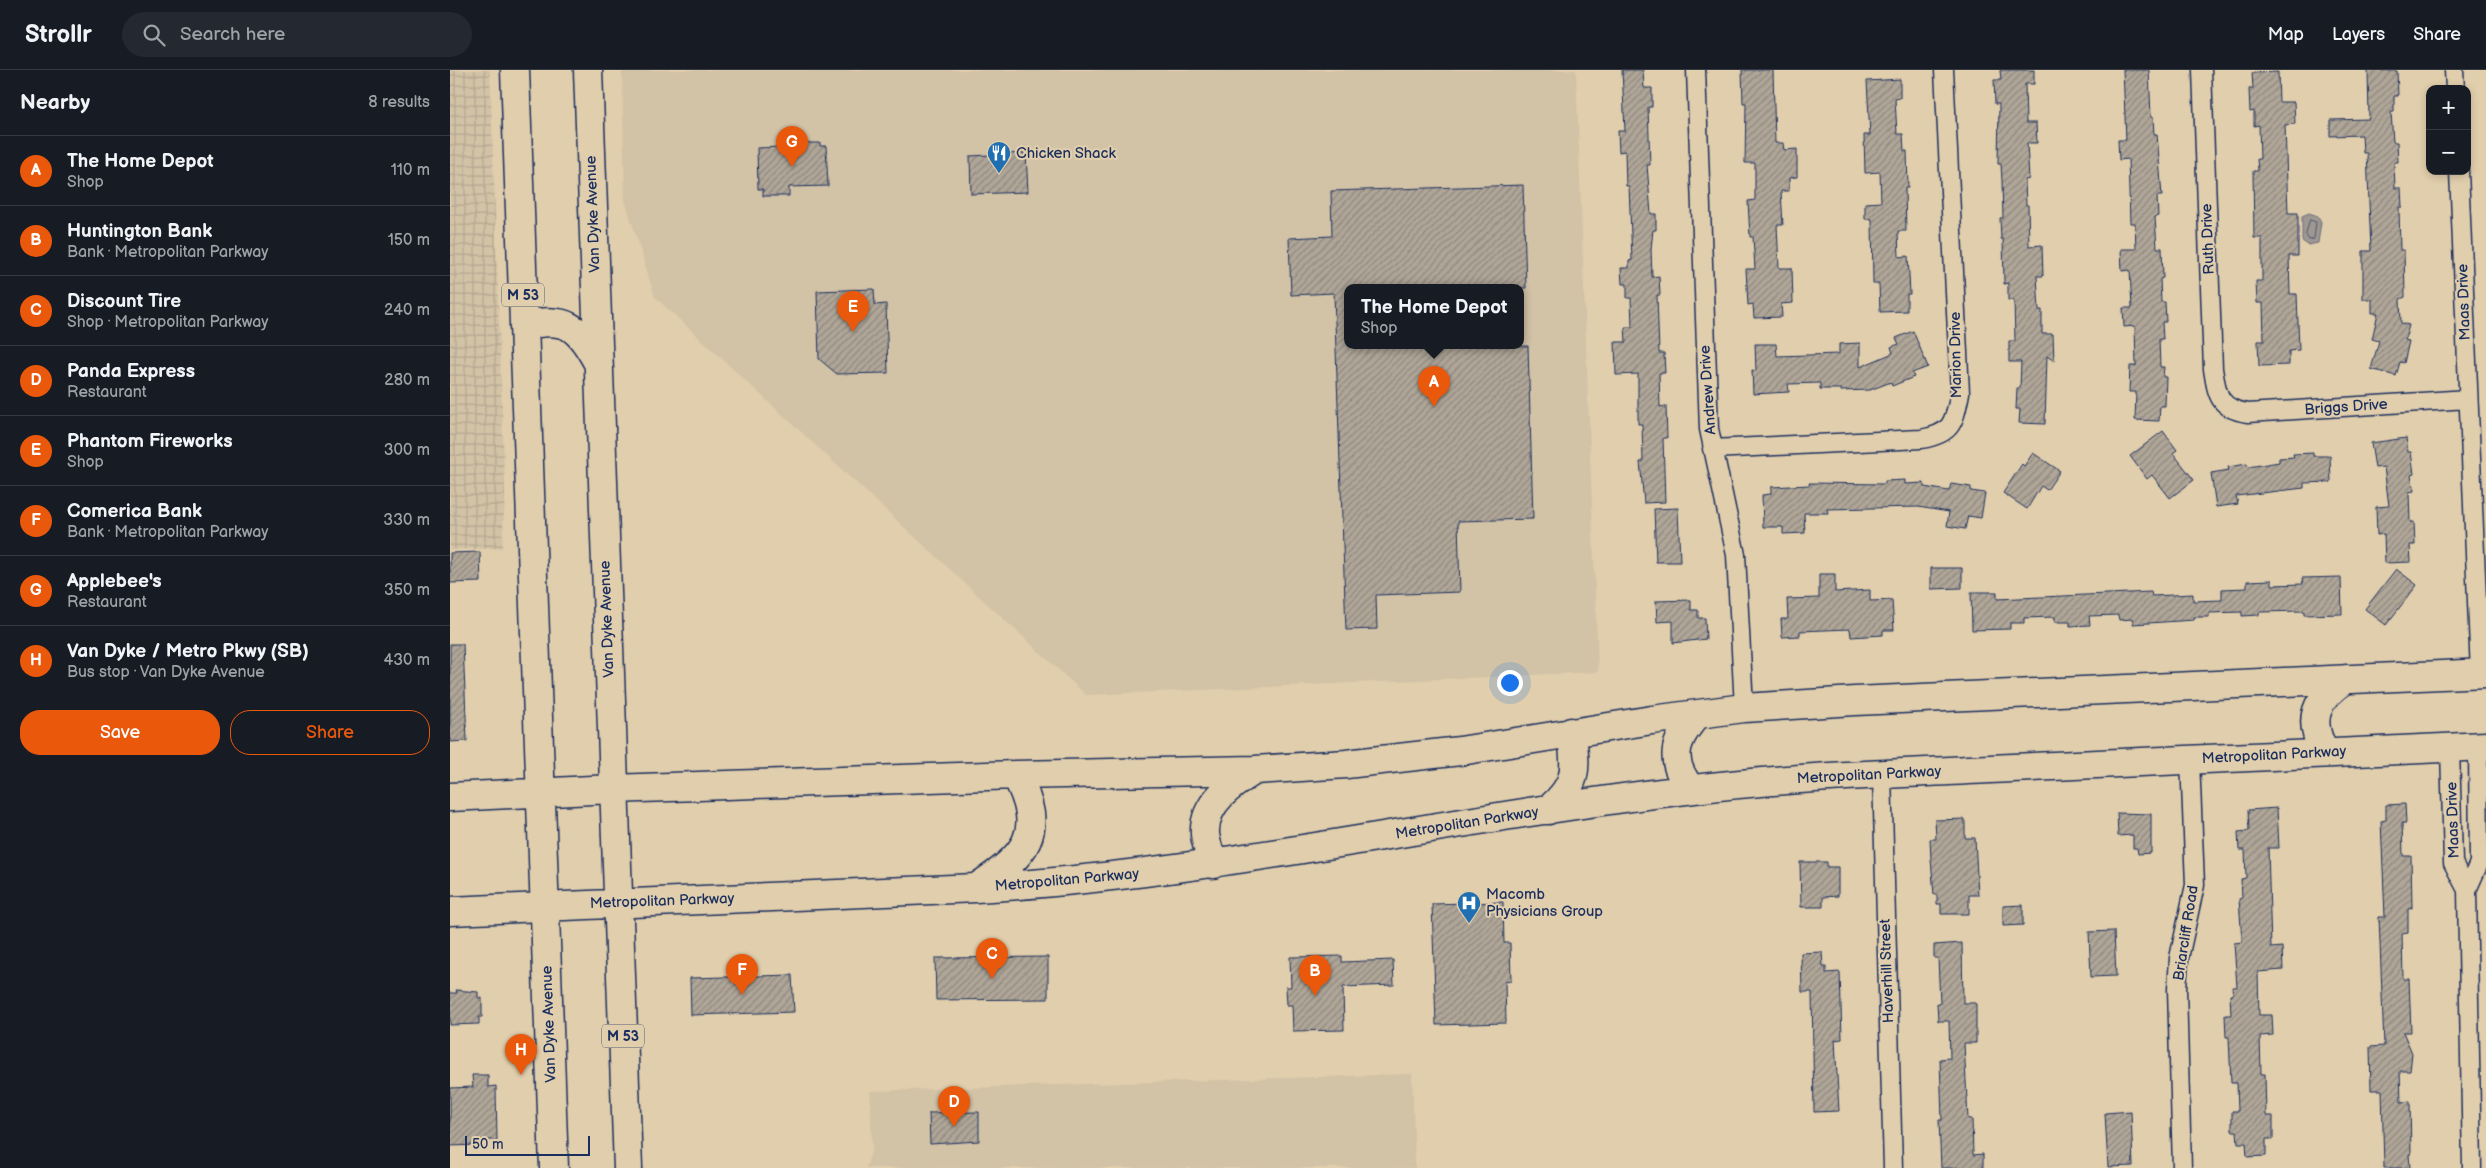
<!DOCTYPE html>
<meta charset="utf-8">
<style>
:root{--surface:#171b24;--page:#242831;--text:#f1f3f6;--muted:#9ea1a6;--line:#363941;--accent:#ea580c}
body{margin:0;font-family:"Balsamiq Sans",sans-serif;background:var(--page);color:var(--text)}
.controls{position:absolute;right:15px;top:15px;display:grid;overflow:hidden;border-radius:10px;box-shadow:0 2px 8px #0003}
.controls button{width:45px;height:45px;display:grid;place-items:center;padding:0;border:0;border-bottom:1px solid var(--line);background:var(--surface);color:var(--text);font:25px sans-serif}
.scale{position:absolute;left:15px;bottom:12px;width:125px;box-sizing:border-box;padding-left:5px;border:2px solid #1b2f5e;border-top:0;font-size:14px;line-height:18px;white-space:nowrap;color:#1b2f5e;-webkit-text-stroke:4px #e1ceac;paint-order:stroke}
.you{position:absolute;left:1059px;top:612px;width:18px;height:18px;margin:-12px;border:4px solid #fff;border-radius:50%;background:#1a73e8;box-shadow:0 0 0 8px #1a73e833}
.badge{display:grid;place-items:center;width:32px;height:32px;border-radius:50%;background:var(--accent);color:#fff;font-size:16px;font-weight:700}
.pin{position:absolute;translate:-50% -41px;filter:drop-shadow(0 1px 2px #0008)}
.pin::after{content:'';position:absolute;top:26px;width:18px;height:15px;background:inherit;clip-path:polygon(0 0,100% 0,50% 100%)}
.popup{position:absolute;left:894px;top:214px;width:180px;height:65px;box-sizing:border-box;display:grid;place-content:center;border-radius:10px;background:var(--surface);filter:drop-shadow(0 1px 4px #0005);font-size:16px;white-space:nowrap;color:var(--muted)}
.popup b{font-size:19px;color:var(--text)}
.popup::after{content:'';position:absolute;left:50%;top:100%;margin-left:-10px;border:10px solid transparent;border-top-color:var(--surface)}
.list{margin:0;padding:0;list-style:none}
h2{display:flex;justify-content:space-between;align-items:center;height:65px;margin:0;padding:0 20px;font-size:21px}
h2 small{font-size:16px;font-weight:400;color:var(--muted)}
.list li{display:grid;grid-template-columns:32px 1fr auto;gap:15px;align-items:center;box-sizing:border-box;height:70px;padding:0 20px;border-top:1px solid var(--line)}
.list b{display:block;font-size:19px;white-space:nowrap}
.list p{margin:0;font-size:16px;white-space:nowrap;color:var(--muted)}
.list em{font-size:16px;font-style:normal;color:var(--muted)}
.actions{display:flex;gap:10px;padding:15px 20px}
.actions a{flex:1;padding:11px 0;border:1px solid var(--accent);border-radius:20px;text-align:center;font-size:18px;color:var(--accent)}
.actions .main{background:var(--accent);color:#fff}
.icon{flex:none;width:28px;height:28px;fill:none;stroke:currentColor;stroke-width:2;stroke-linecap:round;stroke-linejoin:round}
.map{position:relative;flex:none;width:2036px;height:1098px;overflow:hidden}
header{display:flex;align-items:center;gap:30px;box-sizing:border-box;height:70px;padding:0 25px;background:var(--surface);border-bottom:1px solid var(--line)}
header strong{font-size:24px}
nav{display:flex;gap:28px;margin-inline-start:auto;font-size:18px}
.search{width:350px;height:45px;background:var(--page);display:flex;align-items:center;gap:12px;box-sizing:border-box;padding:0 18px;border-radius:28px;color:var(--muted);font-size:19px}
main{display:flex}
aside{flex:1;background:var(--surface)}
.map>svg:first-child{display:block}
.built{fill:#d2c2a6;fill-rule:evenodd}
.industrial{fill:url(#industrial-grid)}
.water{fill:#9e9792;stroke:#6a6d7d}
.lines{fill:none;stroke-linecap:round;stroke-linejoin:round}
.shore{stroke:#4f5973;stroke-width:1}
.building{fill:url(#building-hatch);stroke:#1b2f5e}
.minor-casing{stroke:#1b2f5e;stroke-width:21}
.primary-casing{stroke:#1b2f5e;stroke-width:31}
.minor{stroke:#e1ceac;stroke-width:18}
.primary{stroke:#e1ceac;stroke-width:28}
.labels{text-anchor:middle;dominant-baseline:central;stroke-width:4;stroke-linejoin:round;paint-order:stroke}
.shield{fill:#e1ceac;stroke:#565f75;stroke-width:1}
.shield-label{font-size:14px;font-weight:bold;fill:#1b2f5e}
.poi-label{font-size:15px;fill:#1b2f5e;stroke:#e1ceac;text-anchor:start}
.street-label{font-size:15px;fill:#1b2f5e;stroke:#e1ceac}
</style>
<header>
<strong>Strollr</strong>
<div class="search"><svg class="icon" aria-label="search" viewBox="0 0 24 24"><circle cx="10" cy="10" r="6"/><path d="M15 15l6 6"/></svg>Search here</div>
<nav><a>Map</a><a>Layers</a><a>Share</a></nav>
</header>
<main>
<aside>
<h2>Nearby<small>8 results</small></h2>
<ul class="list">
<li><span class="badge">A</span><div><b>The Home Depot</b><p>Shop</p></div><em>110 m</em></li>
<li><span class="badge">B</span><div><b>Huntington Bank</b><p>Bank · Metropolitan Parkway</p></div><em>150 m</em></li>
<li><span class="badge">C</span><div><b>Discount Tire</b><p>Shop · Metropolitan Parkway</p></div><em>240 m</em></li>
<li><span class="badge">D</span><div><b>Panda Express</b><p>Restaurant</p></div><em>280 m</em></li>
<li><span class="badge">E</span><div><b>Phantom Fireworks</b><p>Shop</p></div><em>300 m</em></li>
<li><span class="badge">F</span><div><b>Comerica Bank</b><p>Bank · Metropolitan Parkway</p></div><em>330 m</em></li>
<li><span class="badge">G</span><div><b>Applebee's</b><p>Restaurant</p></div><em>350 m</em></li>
<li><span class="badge">H</span><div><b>Van Dyke / Metro Pkwy (SB)</b><p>Bus stop · Van Dyke Avenue</p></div><em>430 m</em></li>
</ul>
<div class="actions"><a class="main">Save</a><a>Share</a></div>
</aside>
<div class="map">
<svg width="2036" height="1098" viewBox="0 0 2036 1098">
<defs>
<pattern id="industrial-grid" width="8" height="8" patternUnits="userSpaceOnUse" patternTransform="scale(1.25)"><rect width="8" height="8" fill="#d2c2a6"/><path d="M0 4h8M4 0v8" fill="none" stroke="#b4a791"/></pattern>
<pattern id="building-hatch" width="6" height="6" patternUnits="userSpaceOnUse" patternTransform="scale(1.25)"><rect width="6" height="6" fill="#b0a698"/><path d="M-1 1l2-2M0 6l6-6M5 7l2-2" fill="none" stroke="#8e887f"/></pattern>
</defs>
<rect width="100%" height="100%" fill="#e1ceac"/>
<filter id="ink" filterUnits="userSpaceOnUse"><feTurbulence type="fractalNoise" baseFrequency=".02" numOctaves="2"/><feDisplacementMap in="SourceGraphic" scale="10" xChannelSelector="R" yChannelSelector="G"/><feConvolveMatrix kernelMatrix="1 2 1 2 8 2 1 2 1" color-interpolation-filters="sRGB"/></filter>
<g filter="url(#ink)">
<path class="built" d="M172,0H1126L1148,602L636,625L205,227L175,130ZM898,218H1070V276H898Z
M962,1004L965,1098H416L422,1079L420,1021Z"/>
<path class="industrial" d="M0,0H40L55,424L52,478L0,480Z"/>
<path class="water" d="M1859,143L1868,146L1871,152L1868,173L1858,175L1852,171V146Z"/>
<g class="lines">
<path class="shore" d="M1860,150L1866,152L1864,169L1859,170L1856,165Z"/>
</g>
<path class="building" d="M1172,0H1193L1194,18H1202V37H1198L1200,95H1197L1201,144H1206V160H1203L1201,179L1202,207L1209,206L1210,225H1207L1209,283H1214L1215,303H1209L1210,337L1216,336L1217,368H1213L1215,432L1194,433L1190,392H1193L1192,354H1188V304L1166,305L1165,272H1176L1175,257H1182L1181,228H1177V214H1172L1171,198H1179V191L1182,190L1179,116H1176L1175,81L1169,82L1168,61H1175Z
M1292,0H1323L1325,73H1333L1334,80L1347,79V107L1339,108V121H1331L1333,155H1327L1329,198H1342L1343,233L1331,234L1332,247L1304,248L1303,234L1298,235L1296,199H1305L1303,167H1300L1298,131L1305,130V93H1295L1296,33H1293Z
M1550,0H1584V14H1575L1576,53H1586L1587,73H1577L1579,109L1575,110L1576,135H1578L1579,176L1592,175L1593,206H1587L1589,240H1592V264H1603L1604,291L1597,286L1595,354L1569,353L1570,339H1566L1567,318H1570L1571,292H1559V271H1565L1564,230H1558V213L1554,214L1553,169H1551L1550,148H1553L1552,111L1551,94H1548L1549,34H1545L1544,10H1551Z
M1673,0H1699L1701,47H1703L1704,64H1707L1712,126H1707L1708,146L1705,147L1707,178H1712L1713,208L1710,209L1711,232H1715L1716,252H1712L1713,269H1709L1710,297H1714L1713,307H1716L1715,336H1710L1709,351L1685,350L1686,322H1679L1680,296H1686L1685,256L1674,257L1673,238H1682L1680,200L1672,201L1671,179H1686L1685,153H1680L1678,89L1669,90L1668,70H1676Z
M1918,0L1947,1L1948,26H1944V42H1941L1943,72H1947L1948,92H1944L1945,118H1951L1952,137H1949L1950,180H1954L1955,227L1950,229L1951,253L1959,255L1955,270L1959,271L1954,293L1950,292L1946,306L1921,299L1929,271L1922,269L1928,243H1922V229H1913V181H1921L1917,83H1913L1912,65L1880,66V50L1919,49Z
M1828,2L1829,32H1844L1845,54L1835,55L1838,143H1848V186H1839L1840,224H1847L1849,280L1839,281V295L1809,296L1808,271H1814L1813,233H1807L1806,211H1812V168H1804L1803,101H1808L1807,89H1810L1809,55L1804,56V41L1800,42L1799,19L1803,18L1802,3Z
M1450,9V28L1445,29L1447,64H1453L1454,81H1457L1458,118H1455L1456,161H1448L1449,187L1458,186L1460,224H1457V241L1430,242L1429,214H1423L1422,149H1415V133L1431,132L1430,102L1415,103L1414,65H1420L1417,11Z
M355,73H370V76H376L378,116L339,117V126H313V119H308L307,78L355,76Z
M576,83L578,122L521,124L520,86Z
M1073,115L1076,218H898V276H1078L1083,449L1008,451L1010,522L926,525L927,559L896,560L884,223L841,225L839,168L882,166L881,121Z
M424,219L425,235L436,234L438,303L387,304L369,289L367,221Z
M1463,261L1478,297L1462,303L1464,307L1442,316L1441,312L1420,320L1391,321V319H1370V313L1338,314L1339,322L1303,324L1302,300L1306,301L1305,274H1326L1327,286L1389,284V274L1410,273V297L1443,283L1441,277L1449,274L1446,268Z
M1713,361L1727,380L1723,383L1744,410L1720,428L1702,405L1697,409L1680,386Z
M1956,368L1958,382H1961L1964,404L1961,405L1964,421L1959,422L1960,452H1964L1965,475H1960L1961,492L1935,493L1934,464L1927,465L1926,437L1939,436L1934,397L1925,398L1921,373Z
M1583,383L1610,401L1597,420L1591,416L1577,439L1553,423L1572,394L1574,396Z
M1863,383V386H1880L1881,412L1854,413V418L1786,426L1788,434L1766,437L1761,403L1779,400L1778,397L1797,394L1798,397L1829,392V388L1844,387L1843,384Z
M1455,410V414L1474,413V417L1499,421L1501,414L1521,417V421L1535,423L1531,448L1518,446L1515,459L1497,456L1499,442L1468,437L1377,439L1378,443H1354L1355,463L1333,464V457H1313L1312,425L1321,424V417L1360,415L1359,413L1435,414V411Z
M1228,438L1230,492H1206L1204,439Z
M30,482L31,512L0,513V483Z
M1481,498H1512V518L1481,519Z
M1946,499L1967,515L1936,555L1915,539Z
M1369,504H1385V522L1420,520V531L1442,530L1444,560H1433V565L1401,567L1400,559L1350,561V566L1332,567L1331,549H1338L1337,529L1369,528Z
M1891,507L1892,544L1854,545V541L1809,542V545L1792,546V542L1759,543V547H1744V550L1683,554V549L1669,550L1668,545L1639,546L1640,555L1620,556V552H1605V547L1574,548V553H1560V559L1522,560L1521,522H1547V529L1701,522L1702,526L1743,524V531L1772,530V519L1797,518V511L1822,510V515L1853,514L1852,508Z
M1241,530V540H1248V548H1255L1256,569L1223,573V551L1207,552L1206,531Z
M0,574H13L17,671L0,672Z
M1955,734L1956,753H1952L1953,786H1961L1962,838L1958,839V863L1952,864L1953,909H1959L1961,962H1953L1962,983L1960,1001H1950L1951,1032L1960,1031L1961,1084H1959L1960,1098H1934L1932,1020H1921L1920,977L1934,976L1929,847H1935L1931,751L1936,750V735Z
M1827,738L1829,778H1818L1820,845L1821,878L1832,877L1833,900L1808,902L1809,945H1822L1823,965L1810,966L1811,1004H1815L1816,1046H1823V1069H1816V1086L1797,1087L1796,1073H1788L1787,1061H1782V1041H1788L1787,1013H1781L1779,967H1776L1775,945H1781L1780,925H1783L1782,917H1787L1784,873L1792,872L1789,829L1792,828L1791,809L1796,808L1795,780H1789L1788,762L1799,761L1798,740Z
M1667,743L1701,744V783L1688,784L1687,778H1683V765L1668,766Z
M1515,749V768H1525L1528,825H1519V844H1491V834H1487V825H1484L1481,789L1480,769H1486L1485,750Z
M1350,792H1377V797H1388V826L1373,827V837H1351Z
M1053,832L1054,873H1060L1061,911L1055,912L1056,953L986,955L982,834Z
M1573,835V855L1553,856V836Z
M1664,861L1666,906L1641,907L1639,862Z
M1512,873L1513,933H1526V973H1514L1518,1049H1522L1523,1085L1533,1084V1098H1491L1489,1050H1492L1490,989L1500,988L1499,951H1488L1487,934H1490L1488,888H1484V875Z
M1372,882L1373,896H1376V903L1390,902L1392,969L1385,970L1389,1041L1364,1042L1362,922H1352L1351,883Z
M892,886V892L943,890L944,915L893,917L894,960L843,961L842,935H837L836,917H841L840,887Z
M598,887V929L486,930L485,888Z
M342,905L344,942L241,945L240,908Z
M6,920L28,922V928H32V947H29V954L0,955V923H7Z
M22,1005H38V1017L46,1016L47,1070H29V1075L0,1076V1018L23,1017Z
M1681,1041L1683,1096L1658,1097L1655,1043Z
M529,1042V1071L480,1074L479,1043Z"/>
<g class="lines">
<g class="minor-casing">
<path id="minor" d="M1246,0L1259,359L1286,485L1294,638
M1752,0L1763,299C1767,325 1769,339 1798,343L2018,329
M2004,0L2005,19
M2009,101L2030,603
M1262,379L1471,369C1503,364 1504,352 1510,323L1494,0
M2000,677L2003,793L2017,820
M1432,704L1443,1098
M1732,1098L1727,919L1729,888L1745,815L1740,689
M2022,1098L2017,820L2029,793L2028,677"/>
</g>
<g class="primary-casing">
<path id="primary" d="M65,0L104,1098
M138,0L178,1098
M74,256C116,245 129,257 148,293
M1875,682C1856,650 1866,628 1896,609
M1241,719C1218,691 1224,670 1247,645
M0,727L162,719L566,705L805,700L896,694L1010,681L1202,650L1294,638L1405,631L2036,603
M1098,740C1128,715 1127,699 1121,662
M763,794C760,784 756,774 755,764C753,733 782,714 805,700
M526,818C576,785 597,764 566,705
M0,841L526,818C768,804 1004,747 1244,719C1342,707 1441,704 1540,699C1706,690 1871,684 2036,676"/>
</g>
<use href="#minor" class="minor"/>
<use href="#primary" class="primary"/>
</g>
</g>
<defs>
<g id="restaurant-pin" transform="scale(1.25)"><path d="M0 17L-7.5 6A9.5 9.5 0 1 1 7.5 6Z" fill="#1f6fb2" stroke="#e1ceac"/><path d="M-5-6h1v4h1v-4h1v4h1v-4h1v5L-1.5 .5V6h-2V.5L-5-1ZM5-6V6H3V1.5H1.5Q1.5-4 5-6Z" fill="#fff"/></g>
<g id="hospital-pin" transform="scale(1.25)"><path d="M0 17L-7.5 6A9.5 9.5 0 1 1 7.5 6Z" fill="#1f6fb2" stroke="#e1ceac"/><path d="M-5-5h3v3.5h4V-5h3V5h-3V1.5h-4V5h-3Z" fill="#fff"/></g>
</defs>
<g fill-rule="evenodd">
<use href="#restaurant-pin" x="549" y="83"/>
<use href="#hospital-pin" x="1019" y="833"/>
</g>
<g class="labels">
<g class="shield">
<rect x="52" y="213.5" width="42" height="23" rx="4"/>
<rect x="152" y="954.5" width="42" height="23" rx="4"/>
</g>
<g class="shield-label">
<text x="73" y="225">M 53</text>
<text x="173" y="966">M 53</text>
</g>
<g class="poi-label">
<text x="566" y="83">Chicken Shack</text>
<text x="1036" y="824">Macomb<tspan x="1036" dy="17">Physicians Group</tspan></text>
</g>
<g class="street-label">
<text transform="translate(143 144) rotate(-92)">Van Dyke Avenue</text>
<text transform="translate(1758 169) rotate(-92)">Ruth Drive</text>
<text transform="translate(2014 232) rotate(-92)">Maas Drive</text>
<text transform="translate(1506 285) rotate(-91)">Marion Drive</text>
<text transform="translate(1258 320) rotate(-94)">Andrew Drive</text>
<text transform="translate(1896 337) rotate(-4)">Briggs Drive</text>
<text transform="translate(157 549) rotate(-92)">Van Dyke Avenue</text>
<text transform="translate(1824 685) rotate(-3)">Metropolitan Parkway</text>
<text transform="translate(1419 705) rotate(-3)">Metropolitan Parkway</text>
<text transform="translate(2003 750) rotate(-92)">Maas Drive</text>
<text transform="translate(1017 753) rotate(-9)">Metropolitan Parkway</text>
<text transform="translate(617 810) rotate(-5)">Metropolitan Parkway</text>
<text transform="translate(212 831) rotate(-2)">Metropolitan Parkway</text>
<text transform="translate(1736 863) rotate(-81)">Briarcliff Road</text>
<text transform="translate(1437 901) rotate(-92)">Haverhill Street</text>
<text transform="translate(99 954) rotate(-92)">Van Dyke Avenue</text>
</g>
</g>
</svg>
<div class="controls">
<button>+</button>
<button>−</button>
</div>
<div class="scale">50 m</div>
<div class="you"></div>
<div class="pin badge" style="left:984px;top:337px">A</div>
<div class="popup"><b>The Home Depot</b>Shop</div>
<div class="pin badge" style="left:865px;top:926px">B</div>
<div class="pin badge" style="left:542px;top:909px">C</div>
<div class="pin badge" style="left:504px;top:1057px">D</div>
<div class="pin badge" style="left:403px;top:262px">E</div>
<div class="pin badge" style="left:292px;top:925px">F</div>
<div class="pin badge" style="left:342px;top:97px">G</div>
<div class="pin badge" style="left:71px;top:1005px">H</div>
</div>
</main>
